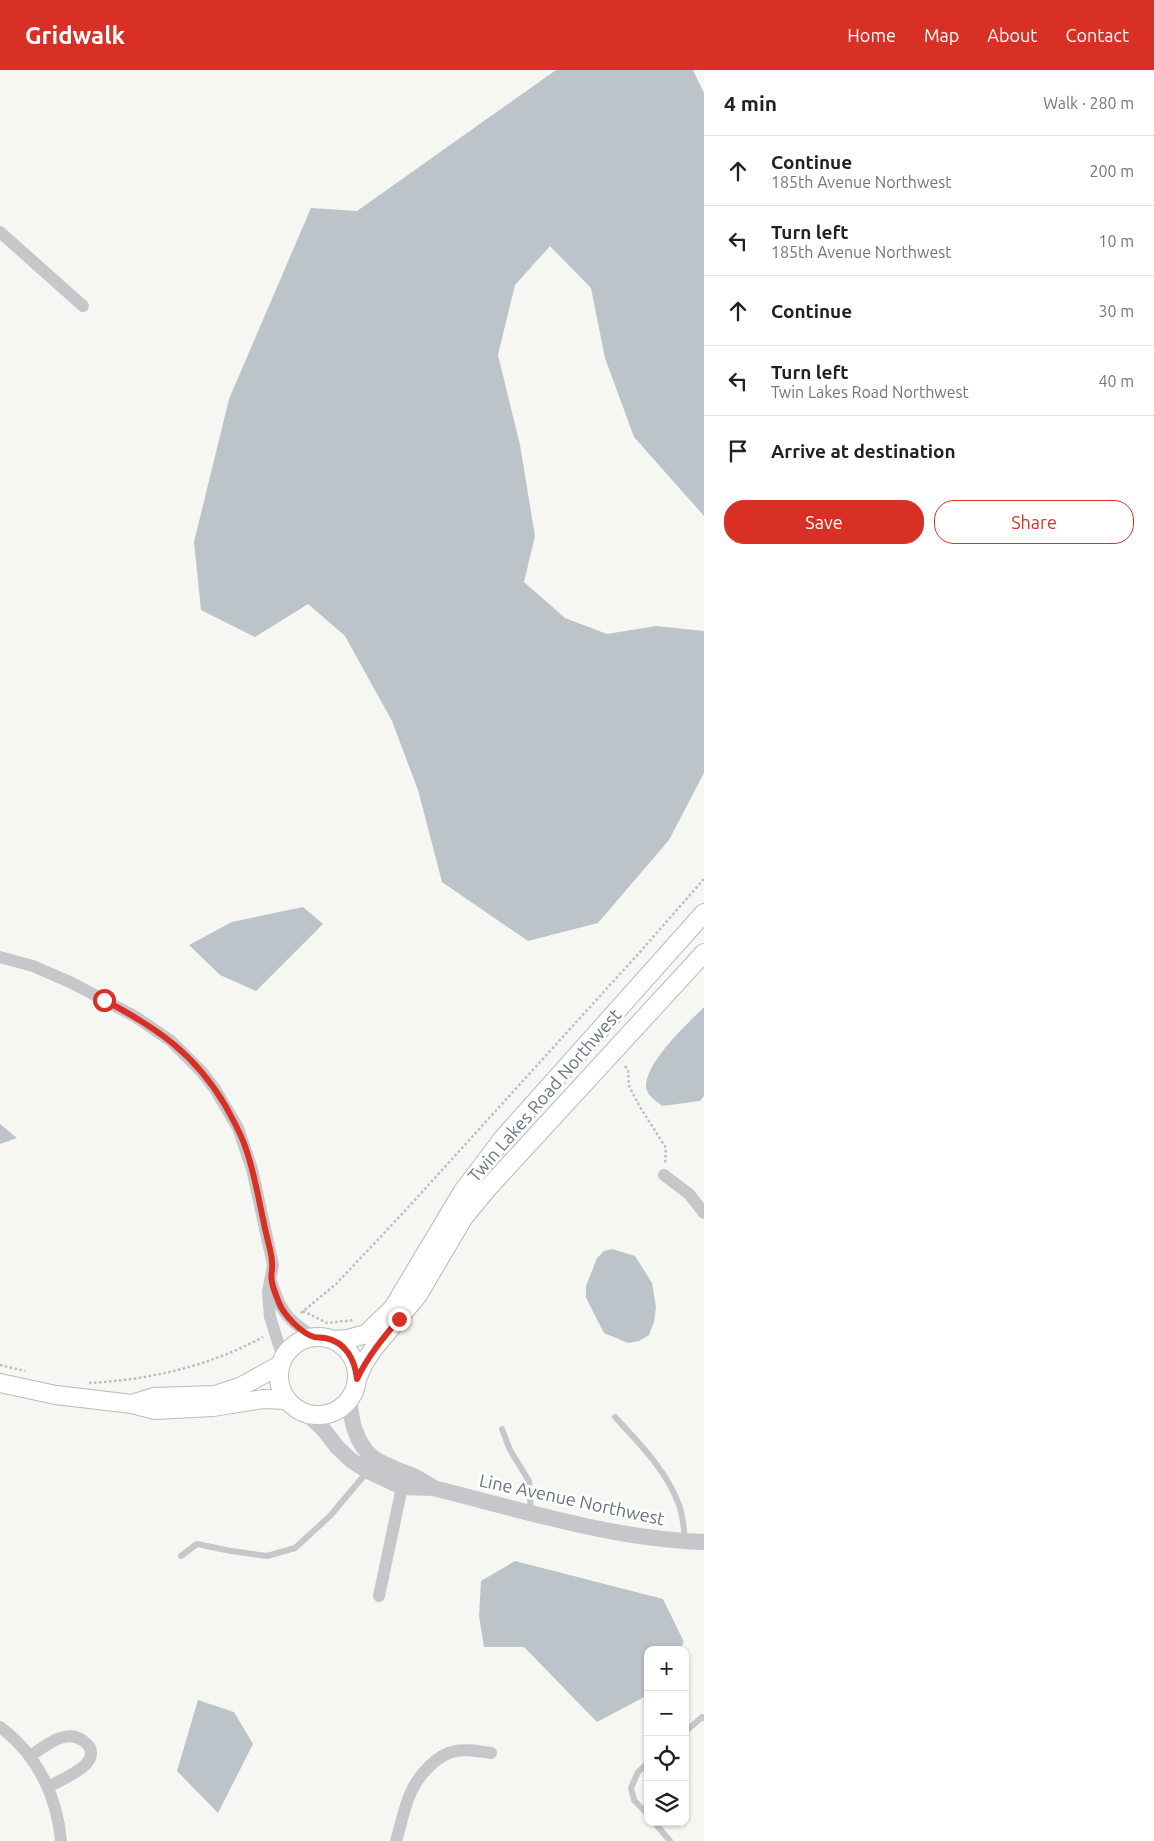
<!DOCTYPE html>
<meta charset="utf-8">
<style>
:root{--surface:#fff;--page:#f2f2f2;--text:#202124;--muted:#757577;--line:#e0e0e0;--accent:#d93025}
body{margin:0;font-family:Ubuntu,sans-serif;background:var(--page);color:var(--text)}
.controls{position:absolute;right:15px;bottom:15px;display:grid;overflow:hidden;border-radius:10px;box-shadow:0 1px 4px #0004}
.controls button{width:45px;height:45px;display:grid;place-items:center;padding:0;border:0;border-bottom:1px solid var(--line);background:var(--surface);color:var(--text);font:25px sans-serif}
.stop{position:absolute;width:15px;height:15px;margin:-11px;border:4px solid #d93025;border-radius:50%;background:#fff}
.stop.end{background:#d93025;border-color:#fff;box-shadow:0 1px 5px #0008}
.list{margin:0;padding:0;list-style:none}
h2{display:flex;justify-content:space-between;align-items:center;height:65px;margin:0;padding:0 20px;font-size:21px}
h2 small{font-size:16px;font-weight:400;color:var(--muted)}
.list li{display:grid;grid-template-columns:32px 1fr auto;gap:15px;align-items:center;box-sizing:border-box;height:70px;padding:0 20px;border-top:1px solid var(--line)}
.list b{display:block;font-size:19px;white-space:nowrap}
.list p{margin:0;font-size:16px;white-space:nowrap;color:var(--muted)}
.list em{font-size:16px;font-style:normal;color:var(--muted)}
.actions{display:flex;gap:10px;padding:15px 20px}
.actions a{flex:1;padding:11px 0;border:1px solid var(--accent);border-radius:20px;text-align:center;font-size:18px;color:var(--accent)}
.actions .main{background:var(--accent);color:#fff}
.icon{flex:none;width:28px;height:28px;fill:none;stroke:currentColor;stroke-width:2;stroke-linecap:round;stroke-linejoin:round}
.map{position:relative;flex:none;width:704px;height:1771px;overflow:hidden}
header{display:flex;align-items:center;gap:30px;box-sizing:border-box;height:70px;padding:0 25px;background:var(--accent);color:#fff}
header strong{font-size:24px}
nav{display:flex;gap:28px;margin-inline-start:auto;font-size:18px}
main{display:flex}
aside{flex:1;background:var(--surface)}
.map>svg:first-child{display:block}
.water{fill:#bcc4ca}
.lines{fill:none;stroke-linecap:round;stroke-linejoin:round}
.secondary-casing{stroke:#b7babf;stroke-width:20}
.path{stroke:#bcbec0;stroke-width:2.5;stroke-dasharray:2.5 2.5;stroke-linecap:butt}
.service{stroke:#c5c7cb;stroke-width:6}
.minor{stroke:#c5c7cb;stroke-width:12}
.tertiary{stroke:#c5c7cb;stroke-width:16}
.secondary{stroke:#fff;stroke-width:18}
.route{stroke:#d93025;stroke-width:6}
.labels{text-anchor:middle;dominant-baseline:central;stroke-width:5;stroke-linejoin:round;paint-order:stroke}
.street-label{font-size:18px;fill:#677383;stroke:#fff}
</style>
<header>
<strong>Gridwalk</strong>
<nav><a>Home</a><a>Map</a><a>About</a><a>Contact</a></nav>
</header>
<main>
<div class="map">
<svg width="704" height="1771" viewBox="0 0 704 1771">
<rect width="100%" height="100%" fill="#f6f6f3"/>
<path class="water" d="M556,0H693L704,23V446L634,367L605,288L591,218L550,176L515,215L498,285L520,375L535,466L524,512L565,548L607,564L656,556L704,561V703L669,770L598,853L528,871L442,812L418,720L392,651L345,566L308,534L255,567L201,540L194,472L229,329L311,138L357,141Z
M303,837L323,854L256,921L220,905L189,875L232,852Z
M703,938H704V1026L700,1031L662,1036C656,1031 646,1025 646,1016C646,992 687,954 703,938Z
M0,1054L17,1068L0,1074Z
M612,1179L635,1186L652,1213L656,1237L654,1252L649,1265L639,1271L628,1273L604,1263L586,1228V1216L597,1188L604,1181Z
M515,1491L663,1529L684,1572L679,1580H648V1625L597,1652L524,1577H484L479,1546L481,1511Z
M198,1630L234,1642L253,1674L218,1743L177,1701Z"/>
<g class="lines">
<g class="secondary-casing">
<path id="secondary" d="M279 1306a39 39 0 1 1 78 0a39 39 0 1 1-78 0Z
M333,1270L348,1269L366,1264L393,1238L463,1121L504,1067L704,843
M357,1309L364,1293L374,1278L418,1225L464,1147L488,1118L704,883
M0,1313L56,1325L132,1334L155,1340L213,1337L263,1329L286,1330
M135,1333L154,1327L215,1325L242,1316L280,1295"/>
</g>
<path class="path" d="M625,996L628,1001L629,1016L640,1037L666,1078L665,1093
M303,1241L327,1253L354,1250
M301,1243L336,1214L403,1143L639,883L704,809
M0,1295L25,1301
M89,1313C149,1310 210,1296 263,1267"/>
<path class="service" d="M615,1347C639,1373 667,1401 679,1435C683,1446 684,1458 685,1470
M502,1359L510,1380L529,1411L531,1442
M181,1486L197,1474L231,1481L267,1486L295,1478L330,1446L367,1402
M685,1662L702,1647L704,1648
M648,1693L638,1702L631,1718L634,1730L648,1745
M654,1752L670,1771"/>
<path class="minor" d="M0,162L83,236
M0,887L33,896L72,913L136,947L171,971L201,1001L215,1019L238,1058L252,1099L273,1195L268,1222L270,1247L283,1288
M664,1105L689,1124L704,1143
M271,1211C274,1219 276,1227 280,1234C287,1249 300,1258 314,1267
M379,1526L402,1417
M0,1657C37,1684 57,1726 61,1771
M30,1686C44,1677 65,1658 82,1670C86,1673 88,1674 90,1678C92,1683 91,1688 87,1693C80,1702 59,1711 48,1717
M396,1771C401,1755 404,1737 411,1722C418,1706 437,1684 456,1681C467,1679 479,1681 491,1683"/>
<path class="tertiary" d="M349,1329C351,1339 351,1350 355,1360C365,1391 384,1394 411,1405C418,1408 424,1412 431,1416
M306,1343L324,1360L337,1377L352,1391L368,1401L402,1417L433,1418C522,1440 612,1469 704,1472"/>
<use href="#secondary" class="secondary"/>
</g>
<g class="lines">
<path class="route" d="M104,930C157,958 194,983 225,1035C233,1050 241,1063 246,1079C256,1108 260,1138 267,1167C269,1176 272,1185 272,1193C273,1199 270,1206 272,1212C273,1219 277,1227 279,1233C284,1245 301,1263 314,1267C317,1268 321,1267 325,1268C346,1272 355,1290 357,1309C368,1286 383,1268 399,1249"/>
</g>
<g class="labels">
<g class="street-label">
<text transform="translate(544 1025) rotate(-49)">Twin Lakes Road Northwest</text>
<text transform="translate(572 1429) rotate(12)">Line Avenue Northwest</text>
</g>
</g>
</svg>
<div class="controls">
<button>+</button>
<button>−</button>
<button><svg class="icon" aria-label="locate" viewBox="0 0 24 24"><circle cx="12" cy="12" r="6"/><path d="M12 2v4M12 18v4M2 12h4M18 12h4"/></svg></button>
<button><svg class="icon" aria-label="layers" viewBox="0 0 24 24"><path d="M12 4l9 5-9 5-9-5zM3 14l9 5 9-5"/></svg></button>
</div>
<div class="stop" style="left:104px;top:930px"></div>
<div class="stop end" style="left:399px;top:1249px"></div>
</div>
<aside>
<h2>4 min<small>Walk · 280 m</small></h2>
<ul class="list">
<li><svg class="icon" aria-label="ahead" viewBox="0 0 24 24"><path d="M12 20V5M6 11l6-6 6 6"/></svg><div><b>Continue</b><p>185th Avenue Northwest</p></div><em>200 m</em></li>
<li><svg class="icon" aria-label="left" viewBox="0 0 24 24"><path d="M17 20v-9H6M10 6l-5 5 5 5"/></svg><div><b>Turn left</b><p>185th Avenue Northwest</p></div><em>10 m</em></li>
<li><svg class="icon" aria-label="ahead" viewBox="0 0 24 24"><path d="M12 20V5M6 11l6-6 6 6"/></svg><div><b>Continue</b></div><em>30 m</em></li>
<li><svg class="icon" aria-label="left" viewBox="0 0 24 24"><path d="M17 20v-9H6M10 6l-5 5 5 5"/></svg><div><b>Turn left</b><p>Twin Lakes Road Northwest</p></div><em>40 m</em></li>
<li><svg class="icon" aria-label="arrive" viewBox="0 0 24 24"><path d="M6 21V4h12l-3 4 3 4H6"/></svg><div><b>Arrive at destination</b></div></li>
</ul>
<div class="actions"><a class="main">Save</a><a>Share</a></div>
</aside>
</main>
